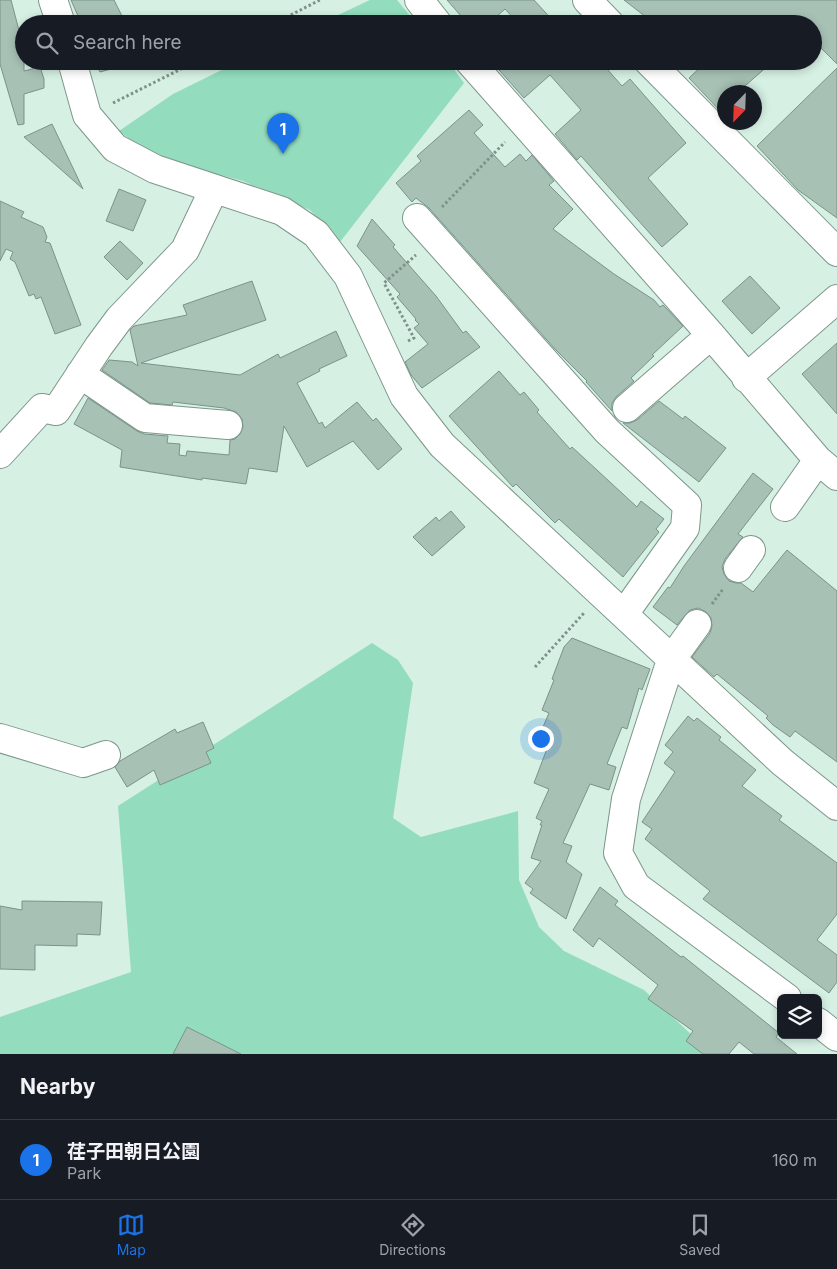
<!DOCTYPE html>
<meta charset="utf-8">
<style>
:root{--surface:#171b24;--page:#242831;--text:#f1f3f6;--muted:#9ea1a6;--line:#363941;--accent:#1a73e8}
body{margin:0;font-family:Inter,"Noto Sans JP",sans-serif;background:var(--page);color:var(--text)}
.controls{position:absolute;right:15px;bottom:15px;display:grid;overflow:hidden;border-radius:8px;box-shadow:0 2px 8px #0003}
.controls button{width:45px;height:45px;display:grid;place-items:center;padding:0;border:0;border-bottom:1px solid var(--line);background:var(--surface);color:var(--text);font:25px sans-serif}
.compass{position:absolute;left:717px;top:85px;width:45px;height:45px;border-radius:50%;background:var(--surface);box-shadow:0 2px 8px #0003;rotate:203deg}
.you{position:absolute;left:540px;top:738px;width:18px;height:18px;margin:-12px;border:4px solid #fff;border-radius:50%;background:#1a73e8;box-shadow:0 0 0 8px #1a73e833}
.badge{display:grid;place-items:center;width:32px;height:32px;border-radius:50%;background:var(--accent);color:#fff;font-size:16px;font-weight:700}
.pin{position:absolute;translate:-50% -41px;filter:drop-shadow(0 1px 2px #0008)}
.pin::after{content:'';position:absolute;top:26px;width:18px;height:15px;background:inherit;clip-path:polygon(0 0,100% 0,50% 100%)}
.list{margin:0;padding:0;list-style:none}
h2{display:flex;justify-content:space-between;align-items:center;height:65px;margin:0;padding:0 20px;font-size:21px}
h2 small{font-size:16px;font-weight:400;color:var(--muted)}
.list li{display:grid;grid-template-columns:32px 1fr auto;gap:15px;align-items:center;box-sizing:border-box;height:80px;padding:0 20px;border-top:1px solid var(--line)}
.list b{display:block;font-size:19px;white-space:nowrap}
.list p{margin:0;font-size:16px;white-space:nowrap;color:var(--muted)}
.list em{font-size:16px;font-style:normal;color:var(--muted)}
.icon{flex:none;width:28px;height:28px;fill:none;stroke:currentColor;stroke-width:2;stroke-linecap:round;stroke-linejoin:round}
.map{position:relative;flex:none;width:837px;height:1054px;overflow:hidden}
.search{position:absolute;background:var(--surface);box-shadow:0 2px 8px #0003;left:15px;right:15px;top:15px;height:55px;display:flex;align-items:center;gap:12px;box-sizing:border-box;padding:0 18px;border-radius:28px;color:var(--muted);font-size:19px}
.sheet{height:145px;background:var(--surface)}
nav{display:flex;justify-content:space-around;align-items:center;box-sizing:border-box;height:70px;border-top:1px solid var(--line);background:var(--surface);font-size:14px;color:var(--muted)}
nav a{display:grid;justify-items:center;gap:2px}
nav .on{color:var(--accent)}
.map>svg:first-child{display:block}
.green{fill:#93ddbe}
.building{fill:#a8c1b5;stroke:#7b9388}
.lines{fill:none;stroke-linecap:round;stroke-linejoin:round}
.minor-casing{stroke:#7d968b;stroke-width:30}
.path{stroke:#7f9188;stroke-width:3;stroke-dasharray:2.5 2.5;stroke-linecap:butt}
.minor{stroke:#fff;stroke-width:28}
</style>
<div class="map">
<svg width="837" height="1054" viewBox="0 0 837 1054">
<rect width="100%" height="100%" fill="#d6f0e4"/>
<path class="green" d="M370,0H397L417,24H319Z
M240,61H448L464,83L340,242L310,210L243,181L180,164L136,144L119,131L173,94Z
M372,643L398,660L413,683L393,818L421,837L518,811L519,880L539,927L564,951L644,990L712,1054H0V1017L131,972L118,806Z"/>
<path class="building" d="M0,0H11L20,34L24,33V71L40,67L44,79V88L24,94V124L18,125L0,64Z
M71,0H114L126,24H77L75,18L78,16Z
M447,0H534L556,24H519L505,9L488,24H468Z
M624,0H837V64L813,40V24H655Z
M94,61H128L129,64L100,72Z
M491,61H600L622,86L630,79L686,143L648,178L688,224L662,247L581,156L577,160L555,134L581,110L550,75L524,98Z
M703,61H768L770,64L738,92H724V115L689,78L705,63Z
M837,68V218L798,190L757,146Z
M469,110L483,125L474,133L505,167L520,154L526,161L532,155L554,181L549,185L573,209L553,229L614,274L654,300L660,307L663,305L683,326L652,355L654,356L631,378L634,381L616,397L612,403V411L586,382L587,381L555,349L429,208L416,198L412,202L396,183L421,161L417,156Z
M52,124L83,189L24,137Z
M119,189L146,200L133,231L106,221Z
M0,201L24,212L21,217L43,227L47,237L45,242L50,243L81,325L55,334L41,297L36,299L34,294L29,296L15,262L10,259L13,252L6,249L0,261Z
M372,219L395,245L393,247L436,296L463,333L466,331L480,347L422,388L411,375L405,362L428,344L414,328L419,324L415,320L416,319L397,297L400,294L357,246Z
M120,241L143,263L127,280L104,257Z
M750,276L780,308L752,334L722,301Z
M252,281L266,320L141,363L240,375L278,354L280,358L336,331L347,356L319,369L320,371L297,383L319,424L322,422L325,428L357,402L373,421L376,418L402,449L378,470L353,441L307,467L284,426L277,472L249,468L246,484L202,478V480L120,467L122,450L74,424L88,398L137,431L144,434L168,436L167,443L180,444L179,455L186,456L187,451L229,455L230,440L235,439L240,434L243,427L242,419L236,412L224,408L173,402L172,405L150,403L102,370L109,360L132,362L138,366L130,330L134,326L187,315L183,305Z
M837,343V414L802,374Z
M499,371L520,395L524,392L539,410L537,412L570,449L572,447L637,507L641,501L664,519L656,529L659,532L623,577L559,519L555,523L516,484L513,487L449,416Z
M659,401L683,419L685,416L726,448L699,482L623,423H630L637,420Z
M753,473L773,489L738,534L743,537L725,559L722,567L724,574L729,581L736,583H741L753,592L787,550L837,591V762L795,731L790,737L773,725L766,718L768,716L717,674L714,677L692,657L710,633L712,626L711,618L706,612L698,608L690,610L677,625L653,607L668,587L670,588L684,566Z
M451,511L465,527L432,556L413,537L436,517L439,521Z
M572,638L650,669L642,690L639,688L627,729L622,727L607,764L616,767L609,790L590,784L563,843L572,846L566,862L582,874L566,919L530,893L533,889L525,883L541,861L531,858L542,825H540L542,821L536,818L549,789L534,783L548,746L537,741L549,713L542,710L554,680L552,679L564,647Z
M688,716L694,721L697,718L721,737L719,740L756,770L742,786L782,816L779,820L837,863V914L817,940L837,955V982L829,993L703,899L710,891L645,839L652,829L642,822L675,772L664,763L673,752L665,745Z
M203,722L214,748L206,752L211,763L160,785L154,770L127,787L115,767L120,761L175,729L177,733Z
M600,887L618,901L615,905L681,957L683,956L779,1033L776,1037L797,1054H754L739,1042L729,1054H703L686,1041L693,1031L648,999L658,985L599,938L593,947L573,930Z
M22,901L102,902L100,935L77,934V946L35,945V970L0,969V906L22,910Z
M187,1027L241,1054H173Z"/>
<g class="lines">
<g class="minor-casing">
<path id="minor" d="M53,0L61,24
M419,0L438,24
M587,0L610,24
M72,61L87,115L115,148L155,169L282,211L316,234L348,276L404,396L442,445L782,762L837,806
M469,61L711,335L818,460L837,476
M648,61L837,252
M417,218L607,431L687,505L685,528L624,614
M80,374L145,418L228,425
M746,378L837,299
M627,408L711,335
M0,454L42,408L56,411L99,346L119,319L185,250L214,189
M785,507L818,460
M738,568L751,550
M697,624L671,660L626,799L618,853L636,886L787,998
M0,738L83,763L106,755
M818,1022L837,1037"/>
</g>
<path class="path" d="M273,24L320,0
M113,103L197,61
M442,207L505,142
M408,341L414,338L384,283L416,255
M712,604L723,589
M535,667L584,613"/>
<use href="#minor" class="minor"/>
</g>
</svg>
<div class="controls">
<button><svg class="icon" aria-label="layers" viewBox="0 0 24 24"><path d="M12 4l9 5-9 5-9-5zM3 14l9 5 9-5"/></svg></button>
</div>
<svg class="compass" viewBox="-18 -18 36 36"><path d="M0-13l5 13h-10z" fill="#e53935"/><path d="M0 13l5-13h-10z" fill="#9ea1a6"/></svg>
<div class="you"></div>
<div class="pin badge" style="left:283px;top:154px">1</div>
<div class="search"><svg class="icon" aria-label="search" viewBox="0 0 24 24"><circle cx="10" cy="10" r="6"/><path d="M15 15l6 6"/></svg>Search here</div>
</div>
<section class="sheet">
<h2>Nearby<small></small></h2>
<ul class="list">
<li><span class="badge">1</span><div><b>荏子田朝日公園</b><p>Park</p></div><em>160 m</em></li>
</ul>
</section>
<nav>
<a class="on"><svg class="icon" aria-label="map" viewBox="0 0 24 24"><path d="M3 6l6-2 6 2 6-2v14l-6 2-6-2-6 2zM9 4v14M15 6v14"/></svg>Map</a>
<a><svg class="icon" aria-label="directions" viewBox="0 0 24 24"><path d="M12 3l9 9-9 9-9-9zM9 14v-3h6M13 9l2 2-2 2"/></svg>Directions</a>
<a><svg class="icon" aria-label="saved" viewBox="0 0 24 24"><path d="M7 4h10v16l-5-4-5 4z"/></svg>Saved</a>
</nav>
